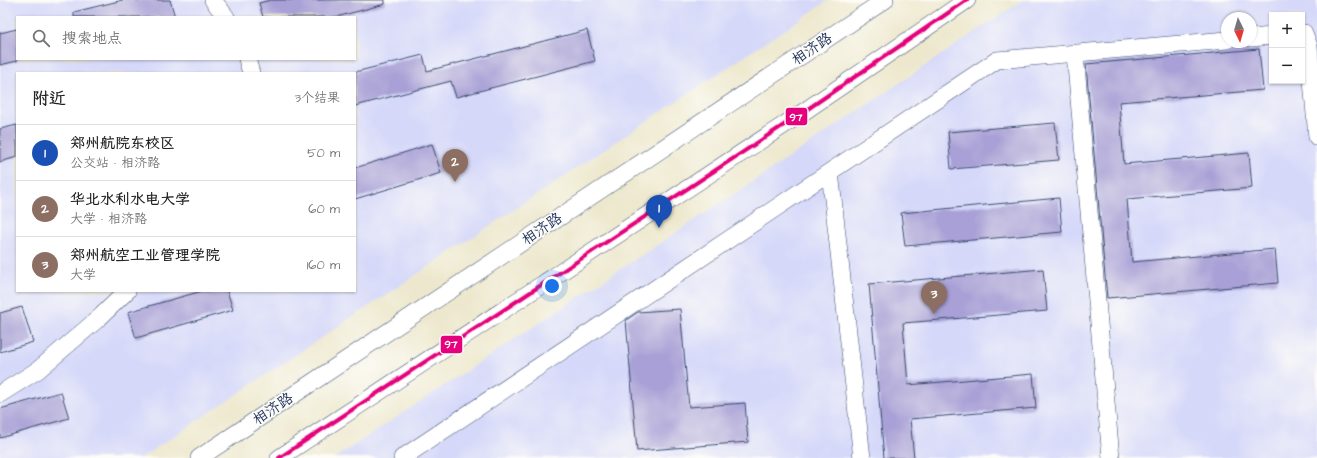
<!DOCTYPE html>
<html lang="zh">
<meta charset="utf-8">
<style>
:root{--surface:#fff;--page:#f6f6f6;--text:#202124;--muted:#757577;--line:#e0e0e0;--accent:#0b8043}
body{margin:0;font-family:"Architects Daughter","LXGW WenKai TC",sans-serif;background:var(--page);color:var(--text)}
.controls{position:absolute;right:12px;top:12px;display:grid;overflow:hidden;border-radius:0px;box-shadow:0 1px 3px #0004}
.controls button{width:36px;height:36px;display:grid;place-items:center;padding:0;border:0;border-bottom:1px solid var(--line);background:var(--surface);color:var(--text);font:20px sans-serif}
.compass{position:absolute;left:1221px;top:12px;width:36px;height:36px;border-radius:50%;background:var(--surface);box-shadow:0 1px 3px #0004;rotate:175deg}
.you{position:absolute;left:552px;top:286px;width:14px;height:14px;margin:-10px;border:3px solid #fff;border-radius:50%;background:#1a73e8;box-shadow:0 0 0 6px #1a73e833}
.badge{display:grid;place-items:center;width:26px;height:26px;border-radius:50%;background:var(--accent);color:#fff;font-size:13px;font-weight:700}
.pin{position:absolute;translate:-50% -33px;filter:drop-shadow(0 1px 2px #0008)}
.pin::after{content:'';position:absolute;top:21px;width:14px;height:12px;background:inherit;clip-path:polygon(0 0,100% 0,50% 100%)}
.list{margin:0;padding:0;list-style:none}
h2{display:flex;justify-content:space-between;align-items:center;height:52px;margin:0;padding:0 16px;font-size:17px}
h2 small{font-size:13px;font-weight:400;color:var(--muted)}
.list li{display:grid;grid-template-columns:26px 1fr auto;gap:12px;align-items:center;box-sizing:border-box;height:56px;padding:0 16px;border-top:1px solid var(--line)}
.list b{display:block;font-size:15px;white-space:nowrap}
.list p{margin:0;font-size:13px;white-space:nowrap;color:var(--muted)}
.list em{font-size:13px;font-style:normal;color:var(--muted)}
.icon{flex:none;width:22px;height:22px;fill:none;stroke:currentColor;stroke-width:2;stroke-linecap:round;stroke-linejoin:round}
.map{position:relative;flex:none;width:1317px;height:458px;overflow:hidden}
.search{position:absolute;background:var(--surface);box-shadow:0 1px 3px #0004;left:16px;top:16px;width:340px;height:44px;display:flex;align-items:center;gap:10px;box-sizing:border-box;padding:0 14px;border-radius:0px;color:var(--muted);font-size:15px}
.panel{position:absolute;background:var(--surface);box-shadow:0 1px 3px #0004;left:16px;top:72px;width:340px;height:220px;border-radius:0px}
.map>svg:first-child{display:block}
.built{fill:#d5d8f9;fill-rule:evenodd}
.building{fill:#a8a0d6}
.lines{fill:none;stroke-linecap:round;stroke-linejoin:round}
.minor-casing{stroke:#3a4b6f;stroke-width:18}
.minor{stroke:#fff;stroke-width:17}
.bus-1-casing{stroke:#fdfcf7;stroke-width:7}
.bus-1{stroke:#e5007d;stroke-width:4}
.labels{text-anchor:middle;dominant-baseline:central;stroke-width:3;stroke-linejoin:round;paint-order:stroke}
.street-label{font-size:15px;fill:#1b2f5e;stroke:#fdfcf7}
.line-badge{stroke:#fdfcf7;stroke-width:1.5}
.badge-label{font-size:11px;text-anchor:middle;font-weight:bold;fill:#fff}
</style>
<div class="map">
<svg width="1317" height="458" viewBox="0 0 1317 458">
<rect width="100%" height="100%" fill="#fdfcf7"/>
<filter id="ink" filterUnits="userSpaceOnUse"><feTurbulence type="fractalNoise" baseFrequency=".025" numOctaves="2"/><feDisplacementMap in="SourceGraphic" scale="8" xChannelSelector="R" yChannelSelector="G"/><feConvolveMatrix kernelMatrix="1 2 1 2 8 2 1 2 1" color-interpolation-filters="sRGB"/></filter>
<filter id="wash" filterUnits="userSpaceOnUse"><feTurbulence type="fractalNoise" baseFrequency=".012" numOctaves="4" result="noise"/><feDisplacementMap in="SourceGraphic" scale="16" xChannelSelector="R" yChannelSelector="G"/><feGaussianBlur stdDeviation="0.9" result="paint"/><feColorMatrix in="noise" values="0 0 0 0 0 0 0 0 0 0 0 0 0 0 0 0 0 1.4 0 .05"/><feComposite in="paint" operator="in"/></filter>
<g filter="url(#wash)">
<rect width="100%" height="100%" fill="#ede8cd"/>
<path class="built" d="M0,0H829L141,458H0ZM17,17H355V59H17ZM17,73H355V291H17Z
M1023,0H1317V458H335L769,171ZM1272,15H1302V81H1272ZM1227,18H1251V42H1227Z"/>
<g id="blocks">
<path class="building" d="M123,0H170L175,17H74V12Z
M271,0H385V4L336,17H263L259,3Z
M17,29V61L0,65V33Z
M587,30L595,61L456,97L451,81L355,106V72L423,55L427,71Z
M1259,49L1263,90L1119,102L1124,164L1249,153L1252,188L1127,199L1132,262L1275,249L1278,283L1107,298L1086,64Z
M1055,123L1059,160L951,169L948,132Z
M17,125V157L0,162V129Z
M432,144L441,173L355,199V168Z
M1059,198L1062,232L905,246L901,213Z
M1043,269L1047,311L903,323L908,385L1033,374L1036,408L910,419L914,458H884L869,284Z
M202,291H227L233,310L136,338L128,312Z
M22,307L33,342L0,352V313Z
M680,309L689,407L745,403L748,442L637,451L626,320L638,312Z
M61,392L69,418L0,438V409Z"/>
</g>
</g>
<g filter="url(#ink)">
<use href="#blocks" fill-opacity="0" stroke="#3a4b6f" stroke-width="1"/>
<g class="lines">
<g class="minor-casing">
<path id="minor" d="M213,0L226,17
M1302,33H1304L1309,46L1317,137
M1251,38L1272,36
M1075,54L1111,458
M247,59L251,73
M830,172L862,458
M0,394L38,370L99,318L127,291
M199,458L885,0
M279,458L796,117L967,0
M402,458L997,60L1227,40"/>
</g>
<use href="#minor" class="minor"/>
<g class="bus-1-casing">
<path id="bus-1" d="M279,458L796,117L967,0"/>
</g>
<use href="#bus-1" class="bus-1"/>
</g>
</g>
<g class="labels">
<g class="street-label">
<text transform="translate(812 49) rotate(-34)">相济路</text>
<text transform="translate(542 229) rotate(-34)">相济路</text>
<text transform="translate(273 409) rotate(-34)">相济路</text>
</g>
</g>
<g class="line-badge">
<rect x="785" y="107" width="23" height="19" rx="4" fill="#e5007d"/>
<rect x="440" y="335" width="23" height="19" rx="4" fill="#e5007d"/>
</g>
<g class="badge-label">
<text x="796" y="121">97</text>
<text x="451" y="348">97</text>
</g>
</svg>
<div class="controls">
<button>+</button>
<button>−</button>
</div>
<svg class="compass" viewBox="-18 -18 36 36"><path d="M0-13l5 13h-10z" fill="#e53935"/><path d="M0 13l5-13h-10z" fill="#757577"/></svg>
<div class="you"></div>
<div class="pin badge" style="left:659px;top:228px;background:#1a4fb4">1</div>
<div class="pin badge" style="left:455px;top:182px;background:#8d6e63">2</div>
<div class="pin badge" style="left:934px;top:314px;background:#8d6e63">3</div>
<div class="search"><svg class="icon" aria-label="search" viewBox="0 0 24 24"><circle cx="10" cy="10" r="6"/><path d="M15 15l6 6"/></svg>搜索地点</div>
<section class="panel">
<h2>附近<small>3个结果</small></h2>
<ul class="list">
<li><span class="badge" style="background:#1a4fb4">1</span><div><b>郑州航院东校区</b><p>公交站 · 相济路</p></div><em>50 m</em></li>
<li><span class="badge" style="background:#8d6e63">2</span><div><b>华北水利水电大学</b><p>大学 · 相济路</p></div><em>60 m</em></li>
<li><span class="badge" style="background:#8d6e63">3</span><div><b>郑州航空工业管理学院</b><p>大学</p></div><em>160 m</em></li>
</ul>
</section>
</div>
